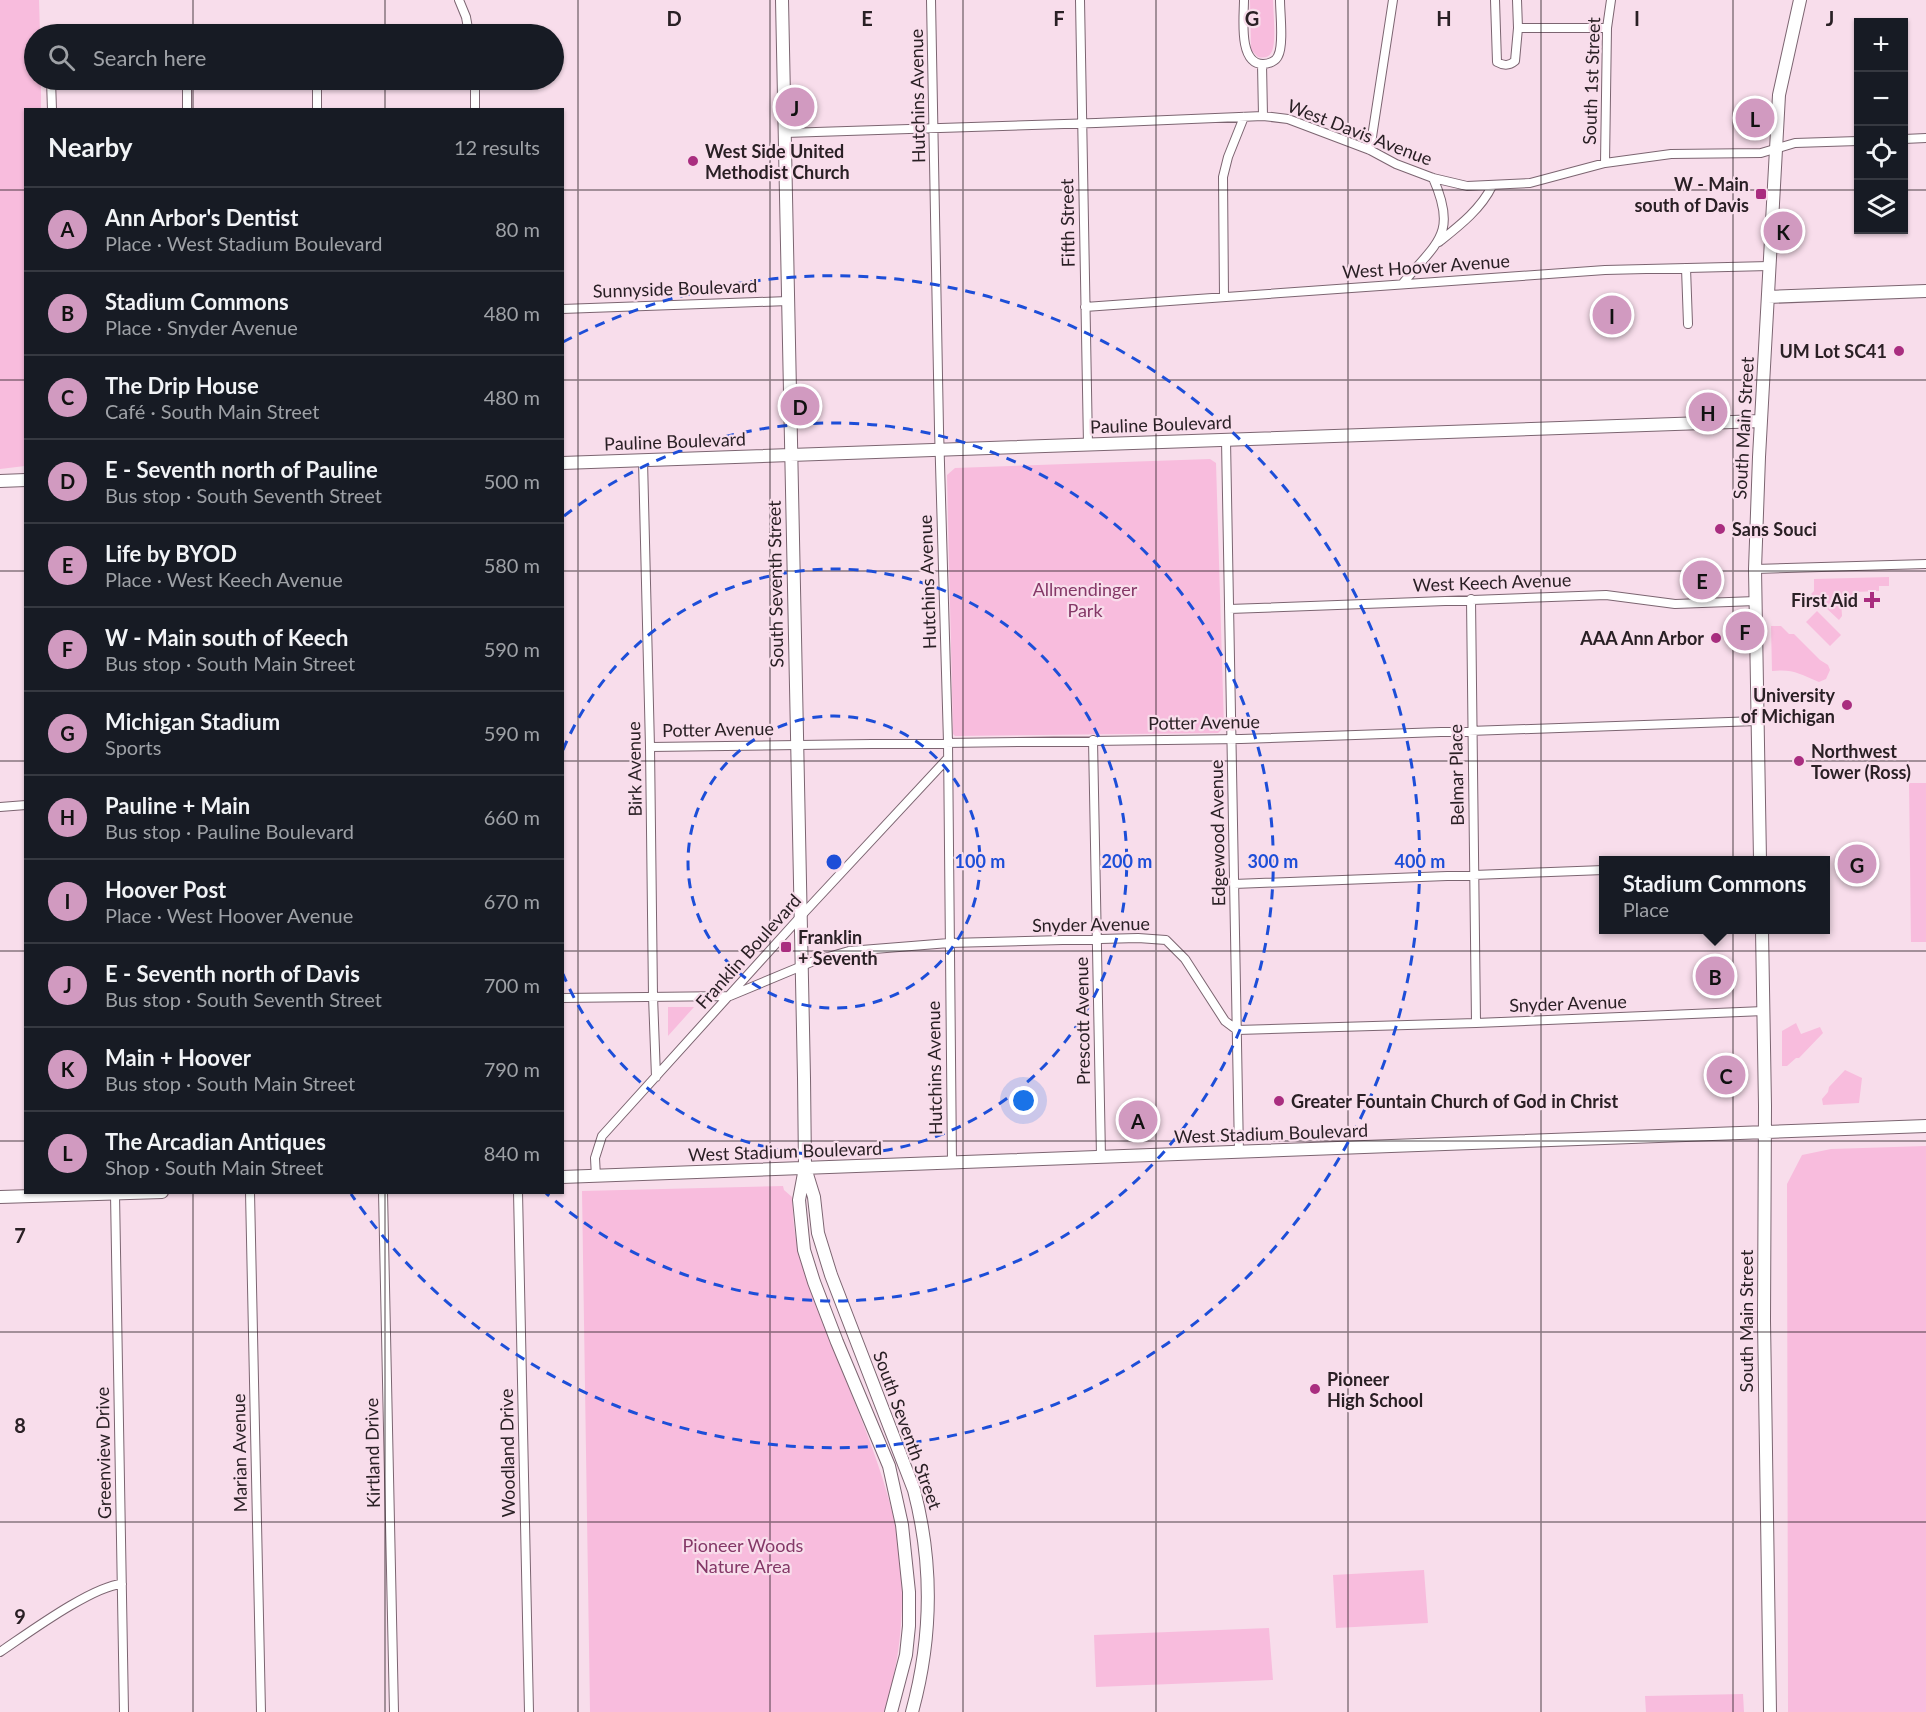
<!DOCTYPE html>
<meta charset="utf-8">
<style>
:root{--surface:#171b24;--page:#20242c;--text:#f1f3f6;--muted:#9ea1a6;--line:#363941;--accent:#d19ac0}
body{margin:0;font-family:Lato,sans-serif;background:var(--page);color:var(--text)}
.controls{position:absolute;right:18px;top:18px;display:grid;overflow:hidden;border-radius:0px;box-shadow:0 2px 4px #0004}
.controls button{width:54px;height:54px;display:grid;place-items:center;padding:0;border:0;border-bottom:2px solid var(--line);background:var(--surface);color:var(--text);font:30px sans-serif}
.you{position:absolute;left:1024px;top:1101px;width:21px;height:21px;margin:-15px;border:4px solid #fff;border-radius:50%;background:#1a73e8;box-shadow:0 0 0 9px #1a73e833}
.badge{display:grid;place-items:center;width:39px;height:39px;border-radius:50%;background:var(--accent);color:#111;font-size:20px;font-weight:700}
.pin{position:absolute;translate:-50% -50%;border:3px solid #fff;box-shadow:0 2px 6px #0006}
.popup{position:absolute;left:1599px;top:856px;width:231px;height:78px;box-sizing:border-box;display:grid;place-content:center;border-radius:0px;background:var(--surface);filter:drop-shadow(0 2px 4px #0005);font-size:20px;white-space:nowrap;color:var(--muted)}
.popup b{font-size:22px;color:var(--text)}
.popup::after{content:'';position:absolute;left:50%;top:100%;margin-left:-12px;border:12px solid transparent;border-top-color:var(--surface)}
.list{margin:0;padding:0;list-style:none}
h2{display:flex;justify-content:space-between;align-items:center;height:78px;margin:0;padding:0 24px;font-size:26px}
h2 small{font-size:20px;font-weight:400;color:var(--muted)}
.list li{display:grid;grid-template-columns:39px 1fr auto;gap:18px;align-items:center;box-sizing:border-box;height:84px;padding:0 24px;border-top:2px solid var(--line)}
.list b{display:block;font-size:22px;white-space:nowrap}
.list p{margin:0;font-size:20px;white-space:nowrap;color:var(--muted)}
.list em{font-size:20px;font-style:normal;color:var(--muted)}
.icon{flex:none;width:33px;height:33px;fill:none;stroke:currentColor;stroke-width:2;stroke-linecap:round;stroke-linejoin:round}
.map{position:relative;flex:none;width:1926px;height:1712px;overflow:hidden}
.search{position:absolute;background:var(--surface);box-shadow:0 2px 4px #0004;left:24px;top:24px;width:540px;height:66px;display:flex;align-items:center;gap:15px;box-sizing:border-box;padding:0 21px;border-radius:33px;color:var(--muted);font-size:22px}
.panel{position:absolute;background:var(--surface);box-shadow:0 2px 4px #0004;left:24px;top:108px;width:540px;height:1086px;border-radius:0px}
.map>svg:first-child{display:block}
.green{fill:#f8bcdd}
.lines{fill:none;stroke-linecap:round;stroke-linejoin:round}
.street-casing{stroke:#7c6571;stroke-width:10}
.secondary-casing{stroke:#7c6571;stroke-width:14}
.street{stroke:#fff;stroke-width:8}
.secondary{stroke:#fff;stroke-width:12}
.grid{fill:none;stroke:#2a2025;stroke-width:1.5;stroke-opacity:0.55}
.ring{fill:none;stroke:#1d4ed8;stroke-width:3;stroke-dasharray:10 8}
.poi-dot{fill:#a92d7f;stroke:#f8ddeb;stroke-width:2}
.labels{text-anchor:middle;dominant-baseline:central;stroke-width:4.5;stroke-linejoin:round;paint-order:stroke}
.street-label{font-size:18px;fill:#2a2025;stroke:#f8ddeb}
.poi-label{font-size:18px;font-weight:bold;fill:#2a2025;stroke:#f8ddeb;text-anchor:start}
.park-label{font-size:18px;fill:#843867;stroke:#f8ddeb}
.grid-label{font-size:20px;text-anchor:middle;font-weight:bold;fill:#2a2025;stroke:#f8ddeb;stroke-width:4.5;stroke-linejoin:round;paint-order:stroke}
.centre{fill:#1d4ed8;stroke:#f8ddeb;stroke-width:3}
.ring-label{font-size:18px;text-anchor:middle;font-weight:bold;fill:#1d4ed8;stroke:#f8ddeb;stroke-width:4.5;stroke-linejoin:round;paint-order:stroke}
</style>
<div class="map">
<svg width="1926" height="1712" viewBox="0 0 1926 1712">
<rect width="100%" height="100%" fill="#f8ddeb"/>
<path class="green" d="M0,0H39L40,34H34V80H41V109L26,110L25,466L0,469Z
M1250,0H1273C1273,11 1277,45 1271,53C1268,58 1264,58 1258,57L1251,50Z
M1210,459L1216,463L1224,727L1218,733L955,736L953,734L947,475L955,468Z
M1889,577V586H1879V591L1855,592V598H1841L1842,616L1839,620L1811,594L1814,591V579Z
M1817,611L1841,635L1830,646L1806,622Z
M1771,626H1781L1789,634H1794L1820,660L1828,665L1830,670L1826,679L1819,682C1799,674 1794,669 1772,671Z
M1909,783H1926V942H1911Z
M694,1007L668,1036V1007Z
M1796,1023L1801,1034L1820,1027L1823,1033L1799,1058H1796L1787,1066H1782V1031Z
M1845,1070L1862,1078L1859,1103L1823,1105L1822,1099L1828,1092L1829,1087Z
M1926,1146V1712H1788L1787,1184L1802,1155L1831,1149Z
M783,1186L784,1190L792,1197C793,1210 793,1224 796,1238C801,1268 814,1300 825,1329C847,1385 873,1442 889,1500C908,1567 906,1646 884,1712H590L582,1191Z
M1424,1570L1428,1623L1336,1628L1333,1575Z
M1269,1628L1273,1680L1096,1687L1094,1635Z
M1743,1694L1744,1712H1646L1645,1696Z"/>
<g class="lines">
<g class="street-casing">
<path id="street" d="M459,0L466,17L469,34
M931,0L939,429L948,742L952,1163
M1080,0L1088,445
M1244,0C1244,17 1238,64 1263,64C1269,64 1276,61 1278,56C1284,45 1280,13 1280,0
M1495,0L1497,62C1504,66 1509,66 1515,61L1518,28L1517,0
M1518,28H1607
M66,34L258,30L286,34
M1262,64L1263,116
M51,80L52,110
M187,80V110
M317,80V110
M475,80V110
M785,133L1096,123L1263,116L1288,119L1370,150L1396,164L1433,178L1467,186L1530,183L1605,163L1671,154L1761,153L1795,143L1858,141
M1904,139L1926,138
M1370,150L1393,0
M1605,163L1607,28L1611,0
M1439,242C1459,226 1481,209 1492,186
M1686,268L1688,324
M1403,283C1437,242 1458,234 1433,178
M1224,297L1223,177L1228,157L1244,117
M1085,307L1605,270L1769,266
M562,309L788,301
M1226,440L1239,1153
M643,460L650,747L653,996L656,1077
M1755,569L1926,564
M1471,599L1476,1023
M1229,609L1606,595L1675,604L1756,601
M1093,740L1101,1157
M650,747L1241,739L1757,721
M0,807L26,805
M1234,884L1604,870
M562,998L730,996L814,961L849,951L949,943L1138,938L1166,940L1185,959L1225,1021L1237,1030L1476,1023L1764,1011
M596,1177L595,1158L602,1136L801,916L948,758
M250,1192L261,1712
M383,1192L394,1712
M518,1192L529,1712
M115,1194L124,1712
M0,1652C27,1634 92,1586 122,1584"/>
</g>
<g class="secondary-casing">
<path id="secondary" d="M782,0L804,1078L805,1168L799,1200L804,1250L814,1282L837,1342L889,1466L902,1525L909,1592V1626L906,1655L891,1712
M1768,297L1926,291
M562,463L1761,421
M0,481L26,480
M1760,860L1755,569L1759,457L1779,95L1800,0
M1762,930L1765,1106L1764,1321L1770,1712
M806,1171L814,1197L818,1233L831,1275L914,1490C933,1563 932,1639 912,1712
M562,1177L1926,1126
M0,1197L162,1192"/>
</g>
<use href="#street" class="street"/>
<use href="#secondary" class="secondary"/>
</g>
<path class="grid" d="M193,0V34M385,0V34M578,0V1712M770,0V1712M963,0V1712M1156,0V1712M1348,0V1712M1541,0V1712M1733,0V1712M193,80V110M385,80V110M0,190H26M562,190H1858M1904,190H1926M0,380H26M562,380H1926M0,571H26M562,571H1926M0,761H26M562,761H1926M0,951H26M562,951H1926M0,1141H26M562,1141H1926M193,1192V1712M385,1192V1712M0,1332H1926M0,1522H1926"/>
<g class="ring">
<circle cx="834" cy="862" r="146"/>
<path d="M563 750A293 293 0 1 1 563 974"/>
<path d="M564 516A439 439 0 1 1 546 1193"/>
<path d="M563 342A586 586 0 1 1 351 1194"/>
</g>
<g class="poi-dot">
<circle cx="693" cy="161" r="6"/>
<rect x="1755" y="188" width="12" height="12" rx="3"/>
<circle cx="1899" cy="351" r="6"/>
<circle cx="1720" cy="529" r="6"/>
<path d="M1869 591h6v6h6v6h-6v6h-6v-6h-6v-6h6z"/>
<circle cx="1716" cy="638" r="6"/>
<circle cx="1847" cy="705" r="6"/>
<circle cx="1799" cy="761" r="6"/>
<rect x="780" y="941" width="12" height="12" rx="3"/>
<circle cx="1279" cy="1101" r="6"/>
<circle cx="1315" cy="1389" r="6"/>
</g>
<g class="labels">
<g class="street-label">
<text transform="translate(1591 81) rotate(-88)">South 1st Street</text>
<text transform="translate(917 96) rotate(-91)">Hutchins Avenue</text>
<text transform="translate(1360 132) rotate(21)">West Davis Avenue</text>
<text transform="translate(1067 223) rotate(-91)">Fifth Street</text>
<text transform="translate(1426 266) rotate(-4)">West Hoover Avenue</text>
<text transform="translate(675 288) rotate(-2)">Sunnyside Boulevard</text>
<text transform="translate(1161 424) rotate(-2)">Pauline Boulevard</text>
<text transform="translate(1743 428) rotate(-87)">South Main Street</text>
<text transform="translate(675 441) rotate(-2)">Pauline Boulevard</text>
<text transform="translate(927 582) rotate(-92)">Hutchins Avenue</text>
<text transform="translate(1492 582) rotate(-2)">West Keech Avenue</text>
<text transform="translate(775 584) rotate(-91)">South Seventh Street</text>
<text transform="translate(1204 722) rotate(-1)">Potter Avenue</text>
<text transform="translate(718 729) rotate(-1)">Potter Avenue</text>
<text transform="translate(634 769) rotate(-91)">Birk Avenue</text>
<text transform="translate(1456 775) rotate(-91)">Belmar Place</text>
<text transform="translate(1217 833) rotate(-91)">Edgewood Avenue</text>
<text transform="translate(1091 924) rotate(-1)">Snyder Avenue</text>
<text transform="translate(748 951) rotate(-48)">Franklin Boulevard</text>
<text transform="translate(1568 1003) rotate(-2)">Snyder Avenue</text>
<text transform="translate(1082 1021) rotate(-91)">Prescott Avenue</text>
<text transform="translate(934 1068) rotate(-91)">Hutchins Avenue</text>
<text transform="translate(1271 1133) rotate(-2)">West Stadium Boulevard</text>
<text transform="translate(785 1151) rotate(-2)">West Stadium Boulevard</text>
<text transform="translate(1746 1321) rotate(-90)">South Main Street</text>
<text transform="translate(908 1430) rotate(70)">South Seventh Street</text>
<text transform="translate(103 1453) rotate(-91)">Greenview Drive</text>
<text transform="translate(239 1453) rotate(-91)">Marian Avenue</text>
<text transform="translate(372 1453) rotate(-91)">Kirtland Drive</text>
<text transform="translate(507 1453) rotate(-91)">Woodland Drive</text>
</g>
<g class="poi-label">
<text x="705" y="151">West Side United<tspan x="705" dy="21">Methodist Church</tspan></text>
<text x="1749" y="184" text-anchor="end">W - Main<tspan x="1749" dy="21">south of Davis</tspan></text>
<text x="1887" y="351" text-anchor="end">UM Lot SC41</text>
<text x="1732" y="529">Sans Souci</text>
<text x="1858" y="600" text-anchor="end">First Aid</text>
<text x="1704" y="638" text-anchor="end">AAA Ann Arbor</text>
<text x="1835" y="695" text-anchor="end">University<tspan x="1835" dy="21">of Michigan</tspan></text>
<text x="1811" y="751">Northwest<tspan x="1811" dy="21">Tower (Ross)</tspan></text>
<text x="798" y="937">Franklin<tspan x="798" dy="21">+ Seventh</tspan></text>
<text x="1291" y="1101">Greater Fountain Church of God in Christ</text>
<text x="1327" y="1379">Pioneer<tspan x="1327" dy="21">High School</tspan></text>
</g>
<g class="park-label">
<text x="1085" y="589">Allmendinger<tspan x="1085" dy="21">Park</tspan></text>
<text x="743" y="1545">Pioneer Woods<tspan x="743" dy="21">Nature Area</tspan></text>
</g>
</g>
<g class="grid-label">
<text x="674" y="26">D</text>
<text x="867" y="26">E</text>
<text x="1059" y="26">F</text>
<text x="1252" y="26">G</text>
<text x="1444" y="26">H</text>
<text x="1637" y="26">I</text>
<text x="1830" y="26">J</text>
<text x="20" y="1243">7</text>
<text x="20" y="1433">8</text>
<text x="20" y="1624">9</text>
</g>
<circle cx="834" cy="862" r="9" class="centre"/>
<g class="ring-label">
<text x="980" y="868">100 m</text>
<text x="1127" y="868">200 m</text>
<text x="1273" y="868">300 m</text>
<text x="1420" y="868">400 m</text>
</g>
</svg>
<div class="controls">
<button>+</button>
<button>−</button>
<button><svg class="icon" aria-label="locate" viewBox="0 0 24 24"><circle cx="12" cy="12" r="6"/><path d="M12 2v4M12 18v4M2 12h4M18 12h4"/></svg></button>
<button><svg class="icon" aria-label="layers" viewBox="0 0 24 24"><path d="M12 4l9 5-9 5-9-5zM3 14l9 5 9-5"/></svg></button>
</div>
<div class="you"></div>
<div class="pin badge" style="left:1138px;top:1120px">A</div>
<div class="pin badge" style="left:1715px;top:976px">B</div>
<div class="popup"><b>Stadium Commons</b>Place</div>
<div class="pin badge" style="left:1726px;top:1075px">C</div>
<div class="pin badge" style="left:800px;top:406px">D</div>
<div class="pin badge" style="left:1702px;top:580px">E</div>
<div class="pin badge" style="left:1745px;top:631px">F</div>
<div class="pin badge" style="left:1857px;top:864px">G</div>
<div class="pin badge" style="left:1708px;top:412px">H</div>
<div class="pin badge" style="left:1612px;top:315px">I</div>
<div class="pin badge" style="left:795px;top:107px">J</div>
<div class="pin badge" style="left:1783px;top:231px">K</div>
<div class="pin badge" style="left:1755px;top:118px">L</div>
<div class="search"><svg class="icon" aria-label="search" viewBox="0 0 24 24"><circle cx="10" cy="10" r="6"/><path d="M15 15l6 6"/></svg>Search here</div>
<section class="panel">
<h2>Nearby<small>12 results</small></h2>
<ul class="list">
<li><span class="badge">A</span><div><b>Ann Arbor's Dentist</b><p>Place · West Stadium Boulevard</p></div><em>80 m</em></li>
<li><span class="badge">B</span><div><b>Stadium Commons</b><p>Place · Snyder Avenue</p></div><em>480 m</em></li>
<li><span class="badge">C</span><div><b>The Drip House</b><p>Café · South Main Street</p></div><em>480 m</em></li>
<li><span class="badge">D</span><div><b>E - Seventh north of Pauline</b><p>Bus stop · South Seventh Street</p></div><em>500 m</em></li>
<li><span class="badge">E</span><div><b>Life by BYOD</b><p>Place · West Keech Avenue</p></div><em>580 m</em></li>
<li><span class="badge">F</span><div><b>W - Main south of Keech</b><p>Bus stop · South Main Street</p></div><em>590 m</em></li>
<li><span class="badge">G</span><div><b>Michigan Stadium</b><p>Sports</p></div><em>590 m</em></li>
<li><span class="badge">H</span><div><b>Pauline + Main</b><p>Bus stop · Pauline Boulevard</p></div><em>660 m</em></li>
<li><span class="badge">I</span><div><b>Hoover Post</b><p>Place · West Hoover Avenue</p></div><em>670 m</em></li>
<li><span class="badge">J</span><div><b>E - Seventh north of Davis</b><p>Bus stop · South Seventh Street</p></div><em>700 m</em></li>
<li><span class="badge">K</span><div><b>Main + Hoover</b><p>Bus stop · South Main Street</p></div><em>790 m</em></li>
<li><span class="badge">L</span><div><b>The Arcadian Antiques</b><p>Shop · South Main Street</p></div><em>840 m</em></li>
</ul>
</section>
</div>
